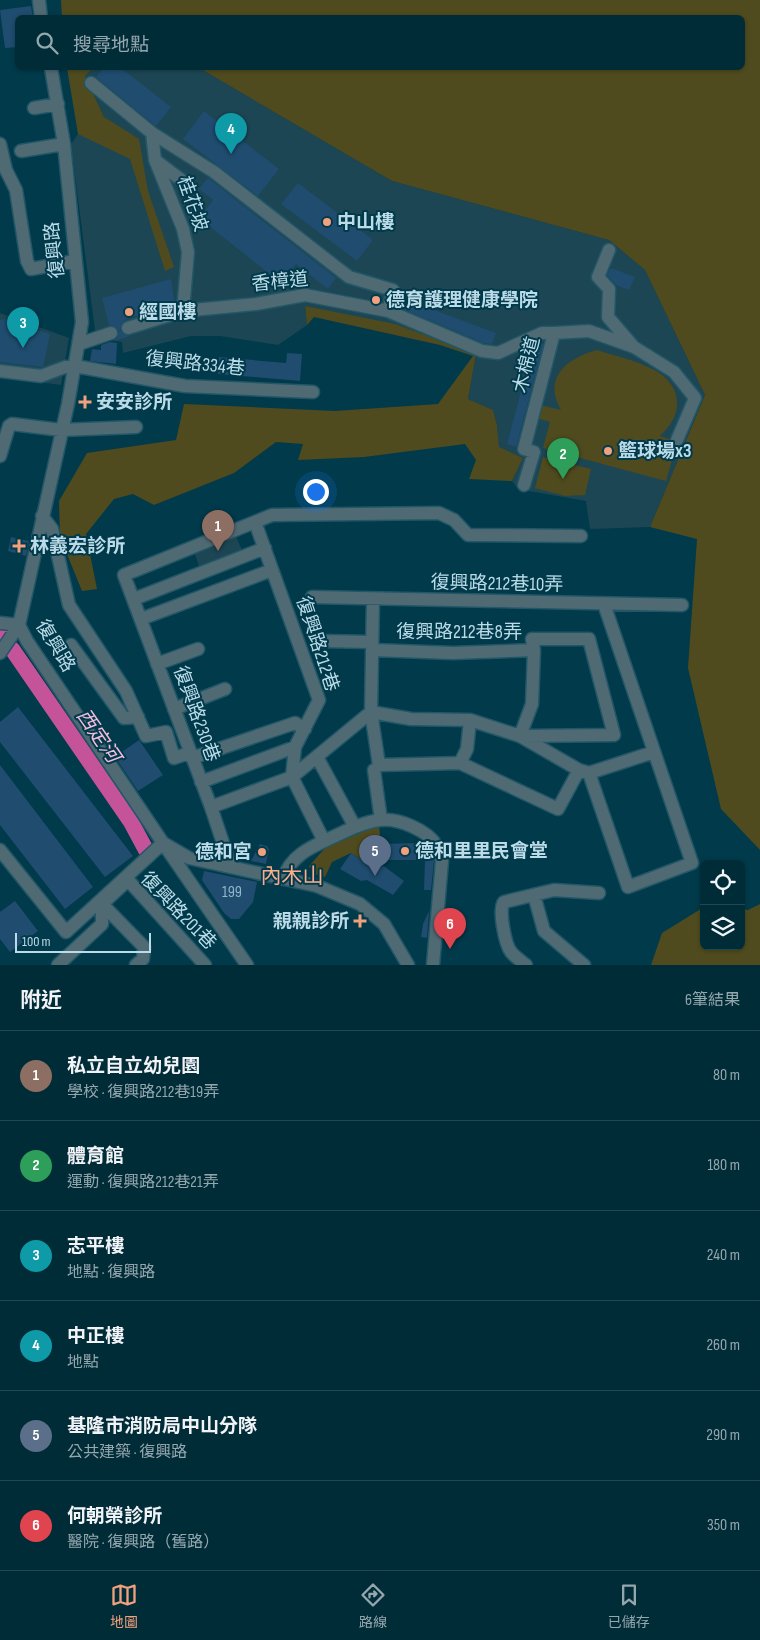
<!DOCTYPE html>
<html lang="zh-TW">
<meta charset="utf-8">
<style>
:root{--surface:#002c38;--page:#0e3843;--text:#f1f3f6;--muted:#95a7ae;--line:#224853;--accent:#f1a17d}
body{margin:0;font-family:"Sofia Sans Condensed","Noto Sans TC",sans-serif;background:var(--page);color:var(--text)}
.controls{position:absolute;right:15px;bottom:15px;display:grid;overflow:hidden;border-radius:8px;box-shadow:0 1px 4px #0004}
.controls button{width:45px;height:45px;display:grid;place-items:center;padding:0;border:0;border-bottom:1px solid var(--line);background:var(--surface);color:var(--text);font:25px sans-serif}
.scale{position:absolute;left:15px;bottom:12px;width:136px;box-sizing:border-box;padding-left:5px;border:2px solid #bbdbe8;border-top:0;font-size:14px;line-height:18px;white-space:nowrap;color:#bbdbe8;-webkit-text-stroke:4px #003a4b;paint-order:stroke}
.you{position:absolute;left:315px;top:491px;width:18px;height:18px;margin:-12px;border:4px solid #fff;border-radius:50%;background:#1a73e8;box-shadow:0 0 0 8px #1a73e833}
.badge{display:grid;place-items:center;width:32px;height:32px;border-radius:50%;background:var(--accent);color:#fff;font-size:16px;font-weight:700}
.pin{position:absolute;translate:-50% -41px;filter:drop-shadow(0 1px 2px #0008)}
.pin::after{content:'';position:absolute;top:26px;width:18px;height:15px;background:inherit;clip-path:polygon(0 0,100% 0,50% 100%)}
.list{margin:0;padding:0;list-style:none}
h2{display:flex;justify-content:space-between;align-items:center;height:65px;margin:0;padding:0 20px;font-size:21px}
h2 small{font-size:16px;font-weight:400;color:var(--muted)}
.list li{display:grid;grid-template-columns:32px 1fr auto;gap:15px;align-items:center;box-sizing:border-box;height:90px;padding:0 20px;border-top:1px solid var(--line)}
.list b{display:block;font-size:19px;white-space:nowrap}
.list p{margin:0;font-size:16px;white-space:nowrap;color:var(--muted)}
.list em{font-size:16px;font-style:normal;color:var(--muted)}
.icon{flex:none;width:28px;height:28px;fill:none;stroke:currentColor;stroke-width:2;stroke-linecap:round;stroke-linejoin:round}
.map{position:relative;flex:none;width:760px;height:965px;overflow:hidden}
.search{position:absolute;background:var(--surface);box-shadow:0 1px 4px #0004;left:15px;right:15px;top:15px;height:55px;display:flex;align-items:center;gap:12px;box-sizing:border-box;padding:0 18px;border-radius:8px;color:var(--muted);font-size:19px}
.sheet{height:605px;background:var(--surface)}
nav{display:flex;justify-content:space-around;align-items:center;box-sizing:border-box;height:70px;border-top:1px solid var(--line);background:var(--surface);font-size:14px;color:var(--muted)}
nav a{display:grid;justify-items:center;gap:2px}
nav .on{color:var(--accent)}
.map>svg:first-child{display:block}
.built{fill:#1d4654}
.green{fill:#4f4b1e}
.lines{fill:none;stroke-linecap:round;stroke-linejoin:round}
.river{stroke:#c4539a;stroke-width:16}
.building{fill:#1f4c6f}
.minor-casing{stroke:#225767;stroke-width:15}
.minor{stroke:#506a74;stroke-width:12}
.poi-dot{fill:#f1a17d;stroke:#003a4b;stroke-width:2}
.labels{text-anchor:middle;dominant-baseline:central;stroke-width:4;stroke-linejoin:round;paint-order:stroke}
.number-label{font-size:16px;fill:#94b7ca}
.street-label{font-size:19px;fill:#bbdbe8;stroke:#003a4b}
.poi-label{font-size:19px;font-weight:bold;fill:#bbdbe8;stroke:#003a4b;text-anchor:start}
.water-label{font-size:20px;font-style:italic;fill:#f7bdde;stroke:#003a4b}
.quarter-label{font-size:21px;fill:#f9ad8c;stroke:#003a4b}
</style>
<div class="map">
<svg width="760" height="965" viewBox="0 0 760 965">
<rect width="100%" height="100%" fill="#003a4b"/>
<path class="built" d="M93,68H199L392,181L609,240L645,270L705,395L650,527L590,529L586,501L518,489L512,481L523,458L499,448L497,425L493,410L468,399L476,354L305,306L307,325L278,345L220,336H191L123,353L122,342L96,338L71,144L78,134L104,117L85,76Z
M0,313L69,338L61,385L0,377Z
M234,531L244,555L201,572L193,548Z"/>
<path class="green" d="M61,0H760V850L721,809L688,668L697,539L650,527L705,395L645,270L609,240L392,181L199,68H742V18H62Z
M67,68H93L85,76L104,117L139,139L148,191L174,267L165,271L130,159L78,134Z
M305,306L395,324L476,354L468,399L493,410L497,425L499,447L523,458L512,481L469,479L476,460L465,444L364,457L298,460L303,444L276,442L234,473L154,505L133,494L114,499L86,534L97,589L82,591L60,537L59,501L87,453L176,440L184,404L335,411L438,404L473,356L440,345L314,317L307,325Z
M597,350C625,360 680,367 677,406C676,418 669,427 660,436L677,442L666,481L543,448L550,422L537,418L540,405L561,410C542,377 568,358 597,350Z
M543,457L591,469L585,495L565,496L535,488Z
M379,825L380,835L368,840L362,860L351,853L332,862L325,877L313,874L309,866L326,847Z
M760,904V965H651L662,933L704,907V946H741V909L748,910Z"/>
<g class="lines">
<path class="river" d="M0,635L2,637
M12,649L131,822L146,850"/>
</g>
<path class="building" d="M31,6L33,18H18V47L5,48L0,10Z
M104,68H121L171,107L156,126L96,77Z
M204,111L279,169L258,196L183,139Z
M208,178L336,278L328,289L296,264L281,283L199,218L213,200L199,189Z
M298,183L373,240L357,261L281,204Z
M611,268L635,277L629,290L616,285L607,275Z
M171,279L175,305L126,319L122,323L120,330L123,334L131,336L114,341L117,338L119,331L116,327L109,325L102,298Z
M405,299L496,333L492,344L484,343L401,308Z
M4,319L50,334L43,367L0,362V320Z
M110,342L117,343L116,364L90,361L92,349L101,350V345Z
M540,343L543,344L516,447L507,444L533,346Z
M287,353L302,354L300,381L218,374L219,357L286,363Z
M11,537L29,541L26,556L8,551Z
M18,707L133,856L105,877L0,742V722Z
M139,740L163,775L138,791L115,757Z
M0,765L93,887L65,909L0,825Z
M420,843L425,845L434,861L431,890H424L425,860H383L381,844Z
M260,844L267,846L269,849L266,864L251,861Z
M351,853L368,864L373,858L404,881L393,895L367,880L361,881L340,869Z
M204,871L257,882L253,902L239,919H231L224,913L202,880Z
M15,901L38,931L10,952L0,939V912Z
M429,911L427,938L421,937L423,924Z"/>
<g class="lines">
<g class="minor-casing">
<path id="minor" d="M39,0L41,18
M51,68L64,144L82,322L68,404L19,625L27,641L163,843L189,858L317,886L360,904L384,924L408,965
M91,83L152,133L155,160L183,229L188,252L183,311L128,328
M34,108L58,104
M152,133L214,172L349,277L393,290L388,311L305,295L256,304L183,311
M0,144L6,170L16,190L27,261L31,269L75,261
M21,151L64,144
M155,160L188,185
M609,250L598,277L609,289L608,317L632,345
M388,311L482,351L498,353L542,333H554L524,449L534,452L524,485
M554,333L589,331L634,347L674,372L695,398L677,440
M79,344L111,333
M0,371L41,376L65,367L75,366L185,386L313,392
M0,456L9,426L12,424L61,430L136,427
M42,516L52,529L69,605L126,691L146,736L166,732L174,758L189,753
M255,522L319,700L295,747L292,777L324,841
M312,597L682,605
M134,599L265,548
M373,600L371,712L379,765L460,763L558,809L579,770
M141,619L272,570
M0,623L19,625
M323,641L371,642
M71,645L124,718L138,717
M373,650L453,653L534,650L532,639H589L614,735L522,736
M0,653L19,625
M157,664L198,649
M174,709L225,689
M371,712L411,719L470,720L520,736L532,704L534,650
M520,736L579,770L589,773L628,887L692,863L604,604
M317,757L355,827
M192,758L295,723L305,729
M460,763L467,749L470,720
M374,770L381,820
M589,773L654,752
M201,782L295,747
M211,807L292,777L371,712
M0,850L66,932L163,843L247,965
M231,867L211,807L124,575L272,515L439,513L454,520L468,535L581,536
M283,879C291,855 311,847 333,837C348,830 364,822 380,820C399,818 427,830 437,846C439,850 441,856 442,861L433,965
M534,895L544,931L584,965
M58,965L102,924V904
M136,965L143,959L144,947L102,904L128,880L205,965
M526,965C521,961 515,957 511,952C505,944 498,909 504,902L554,890L599,893"/>
</g>
<use href="#minor" class="minor"/>
</g>
<g class="poi-dot">
<circle cx="327" cy="222" r="5"/>
<circle cx="376" cy="300" r="5"/>
<circle cx="129" cy="312" r="5"/>
<path d="M82.5 394.5h5v5h5v5h-5v5h-5v-5h-5v-5h5z"/>
<circle cx="608" cy="451" r="5"/>
<path d="M16.5 538.5h5v5h5v5h-5v5h-5v-5h-5v-5h5z"/>
<circle cx="405" cy="851" r="5"/>
<circle cx="262" cy="852" r="5"/>
<path d="M357.5 913.5h5v5h5v5h-5v5h-5v-5h-5v-5h5z"/>
</g>
<g class="labels">
<g class="number-label">
<text x="232" y="892">199</text>
</g>
<g class="street-label">
<text transform="translate(192 204) rotate(71)">桂花坡</text>
<text transform="translate(55 250) rotate(-96)">復興路</text>
<text transform="translate(280 282) rotate(-6)">香樟道</text>
<text transform="translate(195 364) rotate(6)">復興路334巷</text>
<text transform="translate(527 365) rotate(-76)">木棉道</text>
<text transform="translate(497 584) rotate(1)">復興路212巷10弄</text>
<text x="459" y="632">復興路212巷8弄</text>
<text transform="translate(317 644) rotate(72)">復興路212巷</text>
<text transform="translate(55 646) rotate(59)">復興路</text>
<text transform="translate(196 714) rotate(70)">復興路230巷</text>
<text transform="translate(178 911) rotate(46)">復興路201巷</text>
</g>
<g class="poi-label">
<text x="337" y="222">中山樓</text>
<text x="386" y="300">德育護理健康學院</text>
<text x="139" y="312">經國樓</text>
<text x="96" y="402">安安診所</text>
<text x="618" y="451">籃球場x3</text>
<text x="30" y="546">林義宏診所</text>
<text x="415" y="851">德和里里民會堂</text>
<text x="252" y="852" text-anchor="end">德和宮</text>
<text x="349" y="921" text-anchor="end">親親診所</text>
</g>
<g class="water-label">
<text transform="translate(98 736) rotate(55)">西定河</text>
</g>
<g class="quarter-label">
<text x="292" y="876">內木山</text>
</g>
</g>
</svg>
<div class="controls">
<button><svg class="icon" aria-label="locate" viewBox="0 0 24 24"><circle cx="12" cy="12" r="6"/><path d="M12 2v4M12 18v4M2 12h4M18 12h4"/></svg></button>
<button><svg class="icon" aria-label="layers" viewBox="0 0 24 24"><path d="M12 4l9 5-9 5-9-5zM3 14l9 5 9-5"/></svg></button>
</div>
<div class="scale">100 m</div>
<div class="you"></div>
<div class="pin badge" style="left:218px;top:551px;background:#8d6e63">1</div>
<div class="pin badge" style="left:563px;top:479px;background:#2e9e5b">2</div>
<div class="pin badge" style="left:23px;top:348px;background:#0f9aa8">3</div>
<div class="pin badge" style="left:231px;top:154px;background:#0f9aa8">4</div>
<div class="pin badge" style="left:375px;top:876px;background:#5c6f8a">5</div>
<div class="pin badge" style="left:450px;top:949px;background:#e0444e">6</div>
<div class="search"><svg class="icon" aria-label="search" viewBox="0 0 24 24"><circle cx="10" cy="10" r="6"/><path d="M15 15l6 6"/></svg>搜尋地點</div>
</div>
<section class="sheet">
<h2>附近<small>6筆結果</small></h2>
<ul class="list">
<li><span class="badge" style="background:#8d6e63">1</span><div><b>私立自立幼兒園</b><p>學校 · 復興路212巷19弄</p></div><em>80 m</em></li>
<li><span class="badge" style="background:#2e9e5b">2</span><div><b>體育館</b><p>運動 · 復興路212巷21弄</p></div><em>180 m</em></li>
<li><span class="badge" style="background:#0f9aa8">3</span><div><b>志平樓</b><p>地點 · 復興路</p></div><em>240 m</em></li>
<li><span class="badge" style="background:#0f9aa8">4</span><div><b>中正樓</b><p>地點</p></div><em>260 m</em></li>
<li><span class="badge" style="background:#5c6f8a">5</span><div><b>基隆市消防局中山分隊</b><p>公共建築 · 復興路</p></div><em>290 m</em></li>
<li><span class="badge" style="background:#e0444e">6</span><div><b>何朝榮診所</b><p>醫院 · 復興路（舊路）</p></div><em>350 m</em></li>
</ul>
</section>
<nav>
<a class="on"><svg class="icon" aria-label="map" viewBox="0 0 24 24"><path d="M3 6l6-2 6 2 6-2v14l-6 2-6-2-6 2zM9 4v14M15 6v14"/></svg>地圖</a>
<a><svg class="icon" aria-label="directions" viewBox="0 0 24 24"><path d="M12 3l9 9-9 9-9-9zM9 14v-3h6M13 9l2 2-2 2"/></svg>路線</a>
<a><svg class="icon" aria-label="saved" viewBox="0 0 24 24"><path d="M7 4h10v16l-5-4-5 4z"/></svg>已儲存</a>
</nav>
